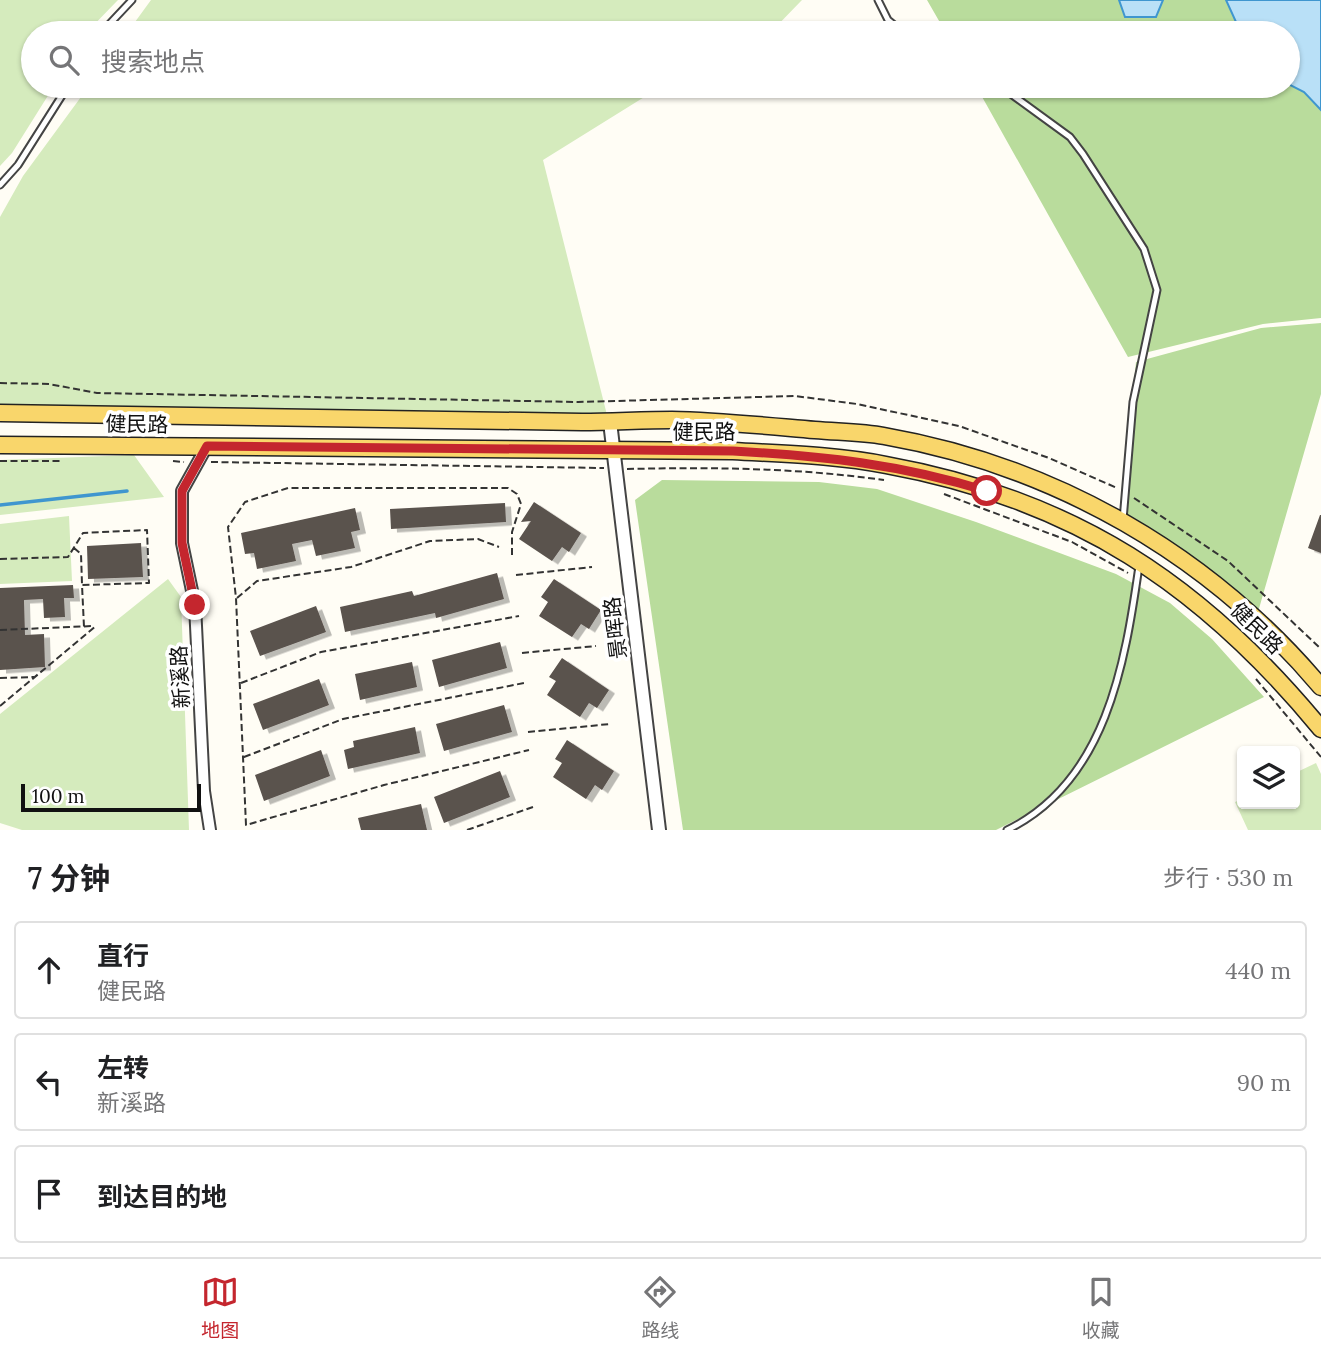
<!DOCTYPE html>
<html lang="zh">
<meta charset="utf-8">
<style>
:root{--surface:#fff;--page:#f6f6f6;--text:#202124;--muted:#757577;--line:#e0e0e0;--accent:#c4262e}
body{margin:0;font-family:Lora,"Noto Sans SC",serif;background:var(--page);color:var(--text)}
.controls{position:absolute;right:21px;bottom:21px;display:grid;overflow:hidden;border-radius:7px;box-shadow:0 2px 5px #0004}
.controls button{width:63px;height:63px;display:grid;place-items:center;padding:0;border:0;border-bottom:2px solid var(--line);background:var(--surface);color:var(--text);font:35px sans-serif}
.scale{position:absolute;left:21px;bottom:18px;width:180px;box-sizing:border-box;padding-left:7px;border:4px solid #111;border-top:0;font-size:19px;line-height:24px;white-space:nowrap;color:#111;-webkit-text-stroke:5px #fff;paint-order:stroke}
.stop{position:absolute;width:21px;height:21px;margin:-16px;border:5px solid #c4262e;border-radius:50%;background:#fff}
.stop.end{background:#c4262e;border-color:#fff;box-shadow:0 2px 7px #0008}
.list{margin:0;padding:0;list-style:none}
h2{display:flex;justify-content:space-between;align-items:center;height:91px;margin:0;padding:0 28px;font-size:30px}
h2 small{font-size:23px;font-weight:400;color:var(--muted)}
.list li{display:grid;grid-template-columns:46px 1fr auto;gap:21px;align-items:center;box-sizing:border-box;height:98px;margin:0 14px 14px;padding:0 14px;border:2px solid var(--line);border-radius:7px}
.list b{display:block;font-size:26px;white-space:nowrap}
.list p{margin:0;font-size:23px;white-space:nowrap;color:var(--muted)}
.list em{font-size:23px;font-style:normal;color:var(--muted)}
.icon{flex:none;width:38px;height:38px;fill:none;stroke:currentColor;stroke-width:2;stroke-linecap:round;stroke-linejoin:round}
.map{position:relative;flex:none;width:1321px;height:830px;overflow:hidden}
.search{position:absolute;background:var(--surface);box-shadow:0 2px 5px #0004;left:21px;right:21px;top:21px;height:77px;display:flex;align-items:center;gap:18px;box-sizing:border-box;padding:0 24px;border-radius:38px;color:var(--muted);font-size:26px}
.sheet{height:427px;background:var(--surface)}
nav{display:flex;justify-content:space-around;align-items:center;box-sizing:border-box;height:98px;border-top:2px solid var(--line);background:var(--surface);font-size:19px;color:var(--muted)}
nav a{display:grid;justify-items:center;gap:4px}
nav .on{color:var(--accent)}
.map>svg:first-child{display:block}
.green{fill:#d5ebbd}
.forest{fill:#b9dc9c}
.water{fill:#b9e0f7;stroke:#3f96cf;stroke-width:2}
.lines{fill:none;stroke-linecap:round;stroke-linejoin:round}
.stream{stroke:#3f96cf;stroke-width:3.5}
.building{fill:#5a524d;filter:url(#shadow)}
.service-casing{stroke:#444;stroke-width:9}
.minor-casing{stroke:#444;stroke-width:14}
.tertiary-casing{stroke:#444;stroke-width:16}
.primary-casing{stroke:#222;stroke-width:19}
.path{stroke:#333;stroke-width:2;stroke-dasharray:7 3.5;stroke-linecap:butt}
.service{stroke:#fff;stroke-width:5}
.minor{stroke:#fff;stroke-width:10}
.tertiary{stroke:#fff;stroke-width:12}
.primary{stroke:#f9d66b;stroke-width:16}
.route{stroke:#c4262e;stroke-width:9}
.labels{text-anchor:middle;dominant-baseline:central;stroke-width:7;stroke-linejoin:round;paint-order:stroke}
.street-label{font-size:21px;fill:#111;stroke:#fff}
</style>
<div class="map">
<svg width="1321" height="830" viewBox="0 0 1321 830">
<defs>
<filter id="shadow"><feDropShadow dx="6" dy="3.5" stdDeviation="0" flood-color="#0004"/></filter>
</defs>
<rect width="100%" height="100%" fill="#fffdf5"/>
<path class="green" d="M0,0H118L86,33H33V86H54L12,153L0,166Z
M151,0H802L770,33H127Z
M89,86H662L543,160L607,415L0,408V217L23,176Z
M134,455L164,497L0,515V460Z
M69,516L72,581L0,584V524Z
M168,579L181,597L189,830H22L0,823V714Z
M1316,763L1321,774V830H1248L1235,802L1242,799V804H1295V773Z"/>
<path class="forest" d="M927,0H1119L1126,17H1156L1163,0H1226L1241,33H946Z
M1288,84L1304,92L1321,110V318L1263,324L1128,357L976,86Z
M1321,323V394L1258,612L1121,513L1136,362L1261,328Z
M662,480L819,482L877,489L976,522L1116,574L1170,603L1212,639L1264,697L996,830H683L635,500Z"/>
<path class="water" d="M1119,0H1163L1156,17H1125Z
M1226,0H1321V110L1304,92L1288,84V33H1241Z"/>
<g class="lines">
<path class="stream" d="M0,505L127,491"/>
</g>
<path class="building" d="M534,502L581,533L569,552L562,547L552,561L519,539L531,521L521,522Z
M505,503L506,522L391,529L390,509Z
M355,508L360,530L351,532L355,548L316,556L312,540L292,544L296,561L257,569L254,553L245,554L241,533Z
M1320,515H1321V553L1308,548Z
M141,543L143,577L88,579L87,546Z
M497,573L504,599L436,618L435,613L345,632L340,607L412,591L414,596Z
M554,579L601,610L589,629L581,624L572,637L539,616L548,602L541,597Z
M73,585L74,598H64L65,617L44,618L43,599L24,600L25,635L44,634L45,667L0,670V588Z
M316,606L326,632L260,656L250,631Z
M500,642L507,668L439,687L432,660Z
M562,658L609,690L597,708L589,703L580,717L547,695L556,681L549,677Z
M412,662L417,687L360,700L355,674Z
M319,679L329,705L263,730L253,704Z
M504,705L512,732L444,751L436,724Z
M415,727L420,753L348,769L344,750L354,747L353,741Z
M567,740L614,771L602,790L595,785L586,799L553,777L562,763L555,759Z
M321,750L330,776L264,801L255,775Z
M500,771L510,797L444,823L434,797Z
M421,804L427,830H361L358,818Z"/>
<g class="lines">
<g class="service-casing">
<path id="service" d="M878,0L888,20L904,33
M101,33L132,0
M1000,86L1070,137L1083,154L1144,249L1157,290L1133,402L1123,520
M0,185L18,165L68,86
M1007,830C1106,782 1125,664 1139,566"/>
</g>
<g class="minor-casing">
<path id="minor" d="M207,446L182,491V543L195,605L204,791L210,830"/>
</g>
<g class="tertiary-casing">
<path id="tertiary" d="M610,422L659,830"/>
</g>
<g class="primary-casing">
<path id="primary" d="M0,413L582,422C612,422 642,420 672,420C720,421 768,426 815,430C838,432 862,432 884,436C1055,466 1209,554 1321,687
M0,445L733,451C784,454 836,455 886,465C1073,499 1202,584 1321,729"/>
</g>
<path class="path" d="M0,383L49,384L97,393L578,402L795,396L857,404L959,426L1049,458L1117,488
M0,461H62
M173,461L184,462
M211,462L604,468
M627,469C714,467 798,468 884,480
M944,494L1072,542L1128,573
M1134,498L1228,561L1321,649
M74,548L81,554L82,584
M512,555V532L521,504L517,494L508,488H288L245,502L228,527L236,598L246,825L384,785L529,750
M0,559L68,557L83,533L147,530L149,583L82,585L84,627
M516,575L592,567
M237,598L257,581L351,567L430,541L478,539L499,547
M0,630L93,626
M522,653L596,646
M0,678L34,677
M1256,679L1321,757
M241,683L321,652L519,616
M0,706L96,626
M528,732L610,724
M244,757L343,719L524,683
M467,830L533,807"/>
<use href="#service" class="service"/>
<use href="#minor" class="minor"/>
<use href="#tertiary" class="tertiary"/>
<use href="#primary" class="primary"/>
</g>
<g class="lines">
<path class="route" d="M195,605L182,543V491L207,446L733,451C824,456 899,464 987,491"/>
</g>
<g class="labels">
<g class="street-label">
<text transform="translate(137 424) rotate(1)">健民路</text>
<text x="704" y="431">健民路</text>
<text transform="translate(615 628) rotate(-97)">景晖路</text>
<text transform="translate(1257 628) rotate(44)">健民路</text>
<text transform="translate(180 677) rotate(-93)">新溪路</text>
</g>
</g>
</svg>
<div class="controls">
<button><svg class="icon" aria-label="layers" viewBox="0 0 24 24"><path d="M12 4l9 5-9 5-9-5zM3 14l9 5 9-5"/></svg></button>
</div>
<div class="scale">100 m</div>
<div class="stop" style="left:987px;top:491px"></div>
<div class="stop end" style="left:195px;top:605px"></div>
<div class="search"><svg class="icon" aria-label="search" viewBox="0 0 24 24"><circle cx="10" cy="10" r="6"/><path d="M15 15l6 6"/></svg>搜索地点</div>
</div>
<section class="sheet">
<h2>7 分钟<small>步行 · 530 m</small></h2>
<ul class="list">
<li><svg class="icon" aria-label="ahead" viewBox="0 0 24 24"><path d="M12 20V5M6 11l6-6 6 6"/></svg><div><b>直行</b><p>健民路</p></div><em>440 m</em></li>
<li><svg class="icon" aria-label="left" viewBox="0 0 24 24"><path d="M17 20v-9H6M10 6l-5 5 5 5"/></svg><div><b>左转</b><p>新溪路</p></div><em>90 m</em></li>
<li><svg class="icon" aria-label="arrive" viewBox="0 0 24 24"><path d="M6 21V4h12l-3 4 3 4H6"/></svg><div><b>到达目的地</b></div></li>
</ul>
</section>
<nav>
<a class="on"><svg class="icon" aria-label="map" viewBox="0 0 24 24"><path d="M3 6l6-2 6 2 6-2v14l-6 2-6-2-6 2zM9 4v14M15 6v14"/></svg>地图</a>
<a><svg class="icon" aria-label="directions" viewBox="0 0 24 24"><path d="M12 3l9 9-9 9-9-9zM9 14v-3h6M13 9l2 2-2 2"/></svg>路线</a>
<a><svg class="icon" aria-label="saved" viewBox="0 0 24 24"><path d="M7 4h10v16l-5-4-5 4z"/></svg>收藏</a>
</nav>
